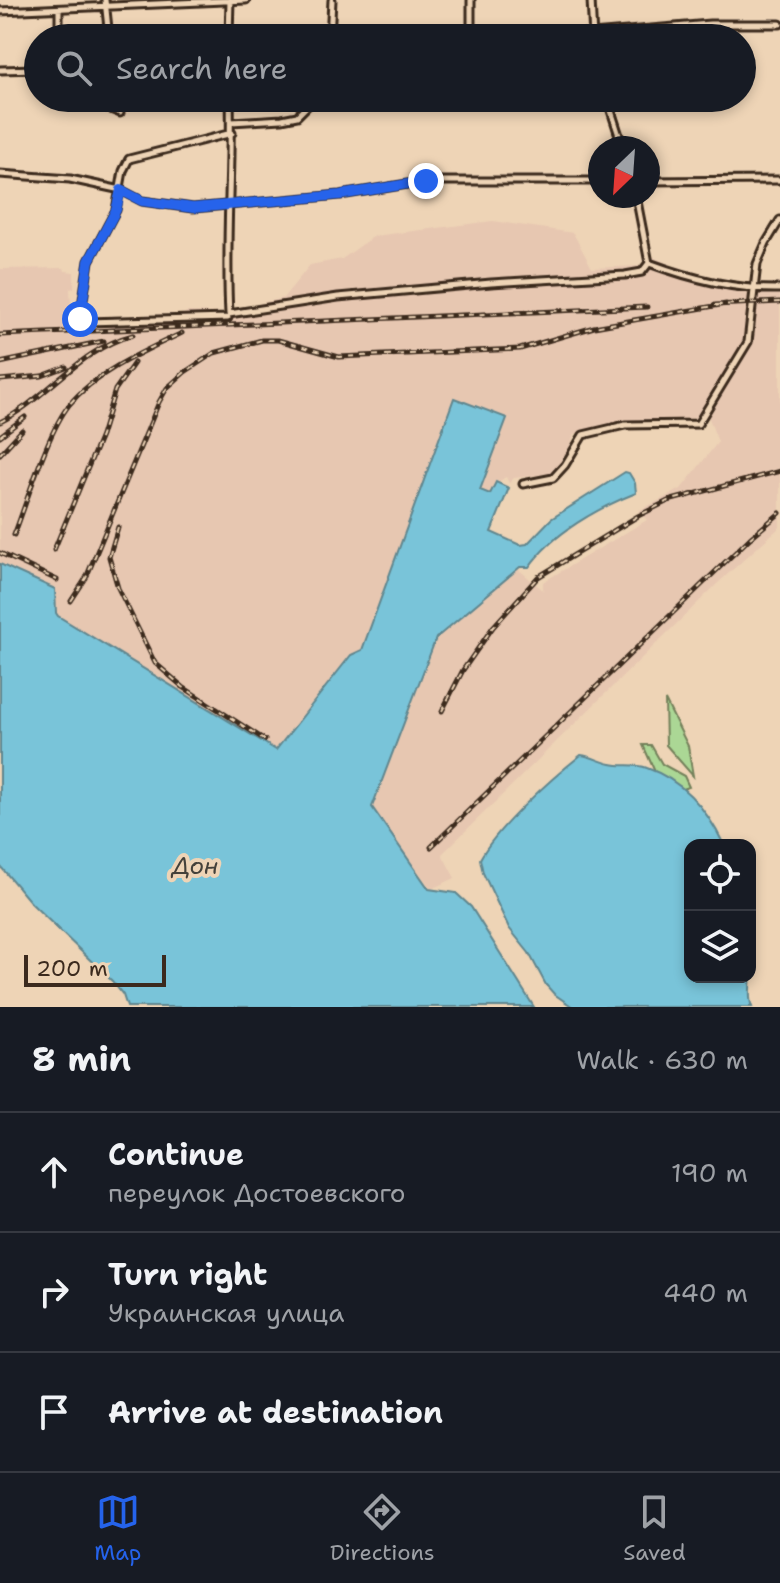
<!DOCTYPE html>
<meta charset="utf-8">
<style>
:root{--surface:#171b24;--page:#242831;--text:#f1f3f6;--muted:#9ea1a6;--line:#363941;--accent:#2563eb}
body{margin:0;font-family:"Shantell Sans",sans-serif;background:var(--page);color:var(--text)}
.controls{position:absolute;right:24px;bottom:24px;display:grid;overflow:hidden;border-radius:16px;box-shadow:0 4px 12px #0003}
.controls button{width:72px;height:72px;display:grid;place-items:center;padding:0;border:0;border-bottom:2px solid var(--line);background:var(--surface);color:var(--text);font:40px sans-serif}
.compass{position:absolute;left:588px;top:136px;width:72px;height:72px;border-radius:50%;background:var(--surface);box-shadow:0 4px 12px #0003;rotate:205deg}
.scale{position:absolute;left:24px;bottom:20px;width:142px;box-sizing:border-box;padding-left:8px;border:4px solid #3b2a1e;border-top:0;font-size:22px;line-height:28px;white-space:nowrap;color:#3b2a1e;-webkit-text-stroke:6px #eed4b6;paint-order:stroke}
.stop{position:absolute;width:24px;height:24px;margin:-18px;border:6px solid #2563eb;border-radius:50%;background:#fff}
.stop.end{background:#2563eb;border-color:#fff;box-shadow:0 2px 8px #0008}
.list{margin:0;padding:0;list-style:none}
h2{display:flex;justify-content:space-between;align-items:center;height:104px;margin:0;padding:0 32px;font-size:34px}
h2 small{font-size:26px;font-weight:400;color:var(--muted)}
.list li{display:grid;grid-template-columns:52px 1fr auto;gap:24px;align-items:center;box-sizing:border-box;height:120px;padding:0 32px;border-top:2px solid var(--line)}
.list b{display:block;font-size:30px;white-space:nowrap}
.list p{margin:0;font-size:26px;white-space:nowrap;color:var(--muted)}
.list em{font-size:26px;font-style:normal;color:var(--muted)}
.icon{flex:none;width:44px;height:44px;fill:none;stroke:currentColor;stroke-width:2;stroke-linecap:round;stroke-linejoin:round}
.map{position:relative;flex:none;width:780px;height:1007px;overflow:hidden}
.search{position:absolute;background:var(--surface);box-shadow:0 4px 12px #0003;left:24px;right:24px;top:24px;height:88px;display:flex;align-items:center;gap:20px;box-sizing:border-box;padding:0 28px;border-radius:44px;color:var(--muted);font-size:30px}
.sheet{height:464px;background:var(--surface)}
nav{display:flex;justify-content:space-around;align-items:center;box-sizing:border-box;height:112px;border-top:2px solid var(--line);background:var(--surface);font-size:22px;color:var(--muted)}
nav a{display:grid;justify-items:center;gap:4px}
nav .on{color:var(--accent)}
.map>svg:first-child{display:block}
.built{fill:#e7c7b1}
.green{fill:#abd795;stroke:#73805a;stroke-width:2}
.water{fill:#79c4d9;stroke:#60868e;stroke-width:2}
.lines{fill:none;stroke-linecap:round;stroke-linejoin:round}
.minor-casing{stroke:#3b2a1e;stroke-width:11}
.minor{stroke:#eed4b6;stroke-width:5}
.rail-casing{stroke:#3b2a1e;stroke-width:5}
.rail{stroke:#eed4b6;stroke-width:2;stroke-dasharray:6;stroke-linecap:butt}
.route{stroke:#2563eb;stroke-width:10}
.labels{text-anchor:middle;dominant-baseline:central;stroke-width:8;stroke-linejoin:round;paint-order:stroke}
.water-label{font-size:24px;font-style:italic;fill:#44413a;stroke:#eed4b6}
</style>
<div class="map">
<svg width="780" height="1007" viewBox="0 0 780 1007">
<rect width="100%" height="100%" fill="#eed4b6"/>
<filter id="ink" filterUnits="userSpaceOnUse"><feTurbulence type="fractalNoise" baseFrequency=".0125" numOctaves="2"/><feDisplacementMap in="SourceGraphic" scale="16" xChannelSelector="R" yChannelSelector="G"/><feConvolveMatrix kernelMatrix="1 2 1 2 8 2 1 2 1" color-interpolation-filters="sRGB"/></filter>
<g filter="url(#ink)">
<path class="built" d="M493,221L573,233L592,268L640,266L653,257L698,278L750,284L780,283V527L719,582L442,854L455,878L431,889L372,809L436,638L518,569L543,590V582L647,520L638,511L681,489L718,442L708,416L675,421H621L574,434L567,458L551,474L514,478L509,483L506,477L496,483L490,495L480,490L397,559L362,650L351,655L279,747L273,749L58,616L56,614L55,589L0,564V269L64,268L65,271L74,272V288L70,289L72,323L184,318L186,312L223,313L283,298L310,265L342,259L374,236Z"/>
<path class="green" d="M665,700L688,746L693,776L666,745Z
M643,745H651L662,764L684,776L689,787L683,789L655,772Z"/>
<path class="water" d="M454,398L507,418L480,490L490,494L496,482L509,488L491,532L520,545L527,544L551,519L625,472L629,473L635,483L636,493C598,508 553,533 529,567H520L436,638L372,807L429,889L456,893L471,907L534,1007H127L123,995L112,981L32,904L0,866V564L55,589L56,613L58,616L276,750L351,655L362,650Z
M581,755C592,756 600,762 611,764C623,767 635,763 647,768C684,781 708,811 724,845H690V977H750V974C752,986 747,995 752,1007H573L554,994L546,985L529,953L509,928L483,873L480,859C497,827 552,778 581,755Z"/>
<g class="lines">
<g class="minor-casing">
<path id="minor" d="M105,0L109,38
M471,0V36
M591,0L593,38
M59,9V38
M0,11L246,0
M229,38L230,0
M330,38L332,0
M407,38L592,34L710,24H780
M0,70L38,69
M49,98V99
M83,98L120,113L118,98
M230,98C232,170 225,241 229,314L338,297L491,283L625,275L642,272L649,263
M607,98L623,148
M231,122L282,119L297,116L315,98
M0,174L70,179L121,190L142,201L193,208L340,195L426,181H600
M648,181L780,180
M636,196L649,263
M649,263C692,279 735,290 780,289
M228,318L87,322L80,319L89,261L116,210L123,171L129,159L232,133
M523,484L553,478L565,465L583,435L625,425L698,424L748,342L757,264L766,243L780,220"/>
</g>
<use href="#minor" class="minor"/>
<g class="rail-casing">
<path id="rail" d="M715,305L780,302
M0,335L647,307
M0,363L104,341
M0,380L42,376L66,367
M0,422C48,398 79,349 133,335
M0,436L25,417
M0,454L22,430
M118,527L109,557L118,588L155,663L183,687L265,740
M14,535C28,499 47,433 69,405C96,372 144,351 182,333
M54,550L101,436L115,390L134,363
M0,553L57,580
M71,601L86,578L159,402L167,388L185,372L214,353L262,340H278L339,357L520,349L594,327L726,304
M442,711L463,670L493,627L538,577L638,516L668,501L780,471
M431,847L750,538L780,513"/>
</g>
<use href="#rail" class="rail"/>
</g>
</g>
<g class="lines" filter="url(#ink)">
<path class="route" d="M80,319L89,261L116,210L121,190L142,201L193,208L340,195L426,181"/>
</g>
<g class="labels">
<g class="water-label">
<text x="195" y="866">Дон</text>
</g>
</g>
</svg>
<div class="controls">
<button><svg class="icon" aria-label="locate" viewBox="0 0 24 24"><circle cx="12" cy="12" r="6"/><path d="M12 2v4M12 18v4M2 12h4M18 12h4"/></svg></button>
<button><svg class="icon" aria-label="layers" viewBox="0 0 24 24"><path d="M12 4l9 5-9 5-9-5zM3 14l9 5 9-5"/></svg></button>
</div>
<svg class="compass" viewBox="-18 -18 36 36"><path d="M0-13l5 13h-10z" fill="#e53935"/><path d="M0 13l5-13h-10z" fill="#9ea1a6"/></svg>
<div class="scale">200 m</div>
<div class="stop" style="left:80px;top:319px"></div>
<div class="stop end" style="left:426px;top:181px"></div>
<div class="search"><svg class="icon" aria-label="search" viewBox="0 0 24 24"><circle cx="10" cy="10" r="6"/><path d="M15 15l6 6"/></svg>Search here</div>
</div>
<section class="sheet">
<h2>8 min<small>Walk · 630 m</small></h2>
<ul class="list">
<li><svg class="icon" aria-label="ahead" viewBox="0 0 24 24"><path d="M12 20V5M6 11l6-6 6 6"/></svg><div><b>Continue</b><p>переулок Достоевского</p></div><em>190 m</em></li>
<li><svg class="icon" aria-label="right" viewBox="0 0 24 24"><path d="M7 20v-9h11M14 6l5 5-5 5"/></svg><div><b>Turn right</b><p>Украинская улица</p></div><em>440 m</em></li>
<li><svg class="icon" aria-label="arrive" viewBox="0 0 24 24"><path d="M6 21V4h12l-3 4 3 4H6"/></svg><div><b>Arrive at destination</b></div></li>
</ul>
</section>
<nav>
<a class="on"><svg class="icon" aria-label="map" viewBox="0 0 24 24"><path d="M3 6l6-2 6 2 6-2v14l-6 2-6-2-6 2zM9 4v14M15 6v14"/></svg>Map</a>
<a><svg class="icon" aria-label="directions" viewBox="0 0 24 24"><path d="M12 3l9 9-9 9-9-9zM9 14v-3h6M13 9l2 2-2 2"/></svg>Directions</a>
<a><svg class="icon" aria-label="saved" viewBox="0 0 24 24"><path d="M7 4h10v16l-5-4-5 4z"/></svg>Saved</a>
</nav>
